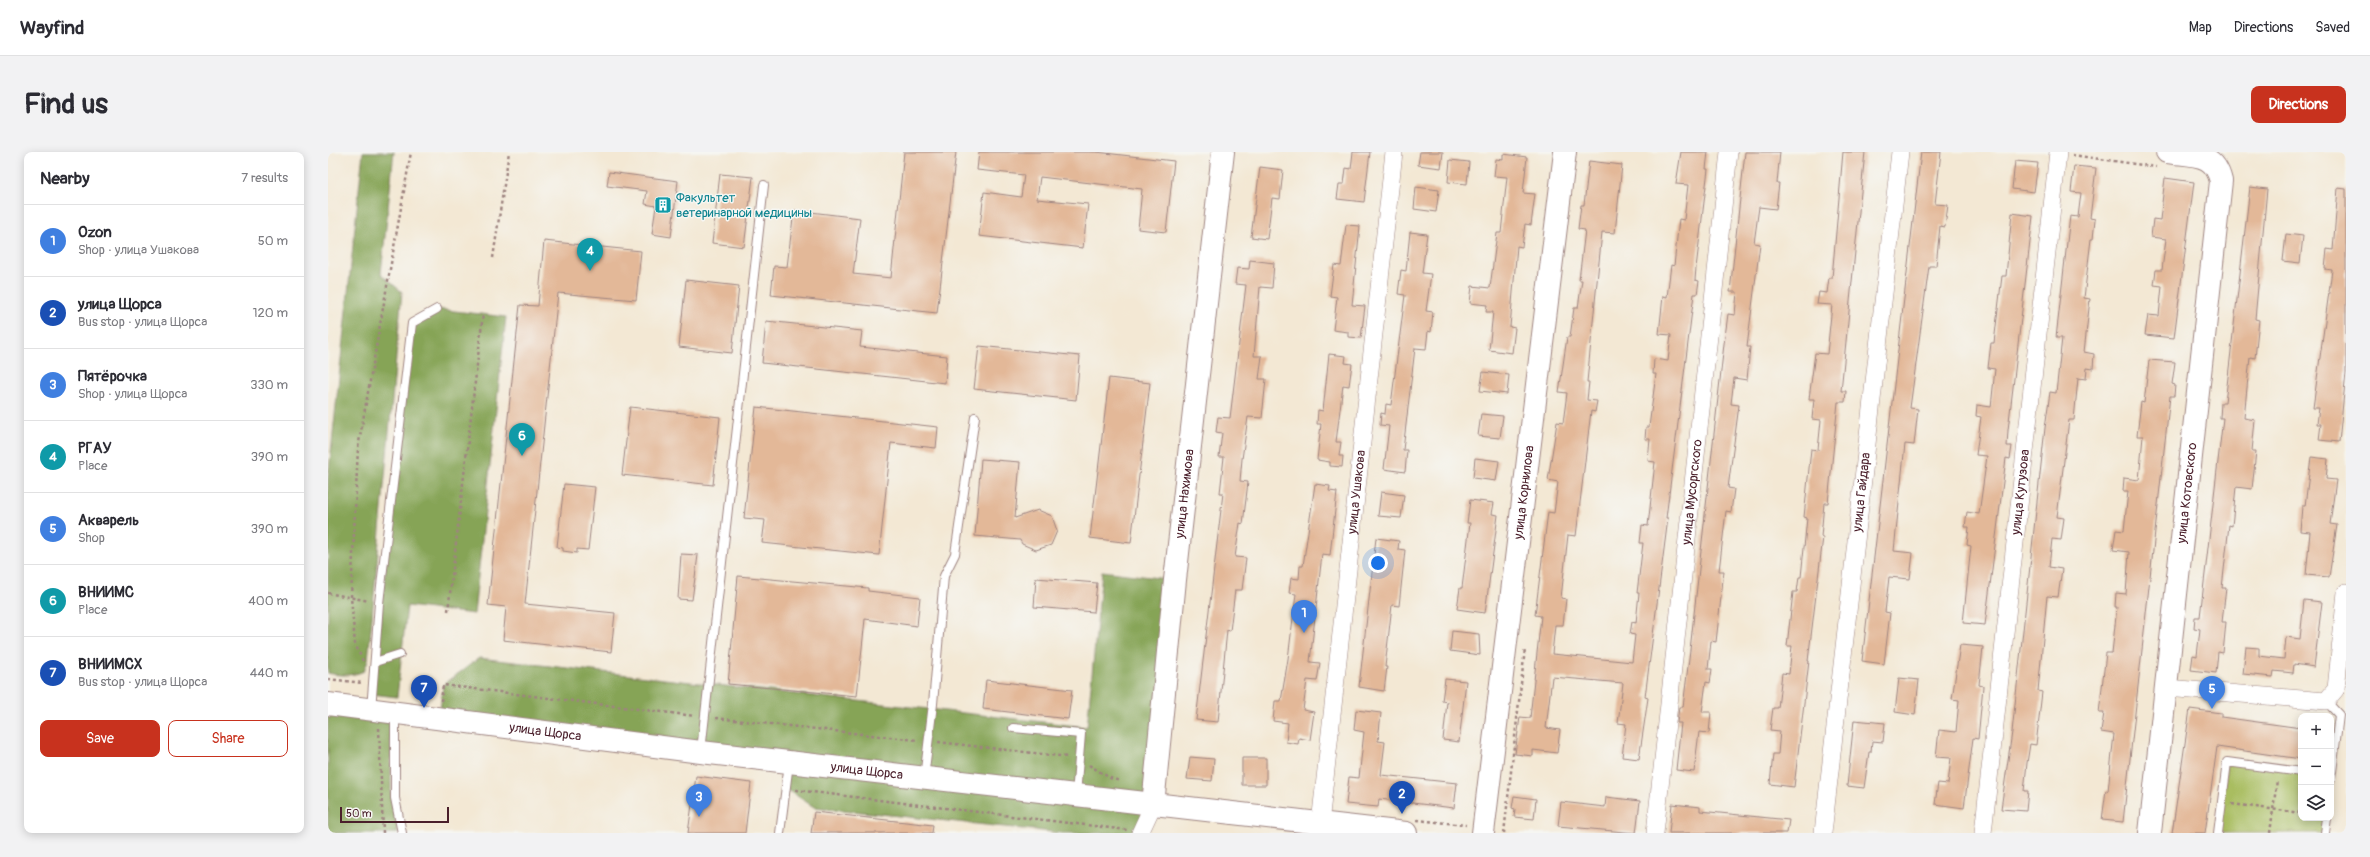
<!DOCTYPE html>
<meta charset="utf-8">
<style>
:root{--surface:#fff;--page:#f2f2f3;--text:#2b2b33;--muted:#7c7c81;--line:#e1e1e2;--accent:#c8321e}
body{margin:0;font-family:Pangolin,sans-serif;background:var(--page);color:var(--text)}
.controls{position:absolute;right:12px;bottom:12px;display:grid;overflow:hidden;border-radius:8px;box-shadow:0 2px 10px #0003}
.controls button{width:36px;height:36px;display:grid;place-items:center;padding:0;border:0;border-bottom:1px solid var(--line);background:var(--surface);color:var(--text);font:20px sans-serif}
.scale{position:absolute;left:12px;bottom:10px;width:109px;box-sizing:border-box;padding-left:4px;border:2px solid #4a1f2b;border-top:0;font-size:11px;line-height:14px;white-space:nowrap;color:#4a1f2b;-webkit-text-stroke:3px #f6f6f2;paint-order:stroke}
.you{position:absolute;left:1050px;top:411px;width:14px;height:14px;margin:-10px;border:3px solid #fff;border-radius:50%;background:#1a73e8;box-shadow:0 0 0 6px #1a73e833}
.badge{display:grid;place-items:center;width:26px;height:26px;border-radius:50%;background:var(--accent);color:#fff;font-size:13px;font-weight:700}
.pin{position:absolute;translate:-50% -33px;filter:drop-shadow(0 1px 2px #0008)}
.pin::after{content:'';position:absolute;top:21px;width:14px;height:12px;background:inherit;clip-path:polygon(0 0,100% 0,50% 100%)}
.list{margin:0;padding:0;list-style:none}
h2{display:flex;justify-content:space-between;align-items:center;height:52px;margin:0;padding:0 16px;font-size:17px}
h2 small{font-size:13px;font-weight:400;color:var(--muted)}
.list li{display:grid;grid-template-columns:26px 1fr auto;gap:12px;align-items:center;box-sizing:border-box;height:72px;padding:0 16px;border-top:1px solid var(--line)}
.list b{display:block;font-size:15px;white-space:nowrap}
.list p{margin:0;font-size:13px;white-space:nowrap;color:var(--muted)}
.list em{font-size:13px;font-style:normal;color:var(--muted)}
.actions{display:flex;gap:8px;padding:12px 16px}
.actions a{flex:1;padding:9px 0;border:1px solid var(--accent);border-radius:8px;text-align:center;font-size:14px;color:var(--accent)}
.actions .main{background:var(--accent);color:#fff}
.icon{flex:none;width:22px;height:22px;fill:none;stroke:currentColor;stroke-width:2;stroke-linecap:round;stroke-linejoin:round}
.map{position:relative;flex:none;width:2018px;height:681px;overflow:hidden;border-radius:8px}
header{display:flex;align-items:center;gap:24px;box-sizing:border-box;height:56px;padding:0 20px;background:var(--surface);border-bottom:1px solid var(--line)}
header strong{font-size:19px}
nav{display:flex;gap:22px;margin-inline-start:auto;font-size:14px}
.intro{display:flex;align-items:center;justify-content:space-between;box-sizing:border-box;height:96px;padding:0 24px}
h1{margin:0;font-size:28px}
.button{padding:10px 18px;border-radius:8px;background:var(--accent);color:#fff;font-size:14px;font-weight:700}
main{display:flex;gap:24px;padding:0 24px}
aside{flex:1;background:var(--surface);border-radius:8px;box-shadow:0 2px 10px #0003}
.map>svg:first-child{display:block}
.green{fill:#a9bd61;stroke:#7a6e46}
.forest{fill:#86a457;stroke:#686241}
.building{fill:#e3b898}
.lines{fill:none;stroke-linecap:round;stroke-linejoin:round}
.lane-casing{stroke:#9e8480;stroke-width:10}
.street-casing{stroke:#9e8480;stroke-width:18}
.secondary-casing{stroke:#9e8480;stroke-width:24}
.path{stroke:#9e8480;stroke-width:2.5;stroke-dasharray:3 3;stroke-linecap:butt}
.lane{stroke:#fff;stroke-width:8}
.street{stroke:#fff;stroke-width:17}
.secondary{stroke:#fff;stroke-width:22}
.labels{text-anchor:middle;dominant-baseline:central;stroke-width:3;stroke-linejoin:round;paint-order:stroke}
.culture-label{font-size:13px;fill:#0d838f;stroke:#f6f6f2;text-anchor:start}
.street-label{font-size:13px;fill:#4a1f2b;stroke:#f6f6f2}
</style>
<header>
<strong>Wayfind</strong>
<nav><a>Map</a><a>Directions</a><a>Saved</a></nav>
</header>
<div class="intro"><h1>Find us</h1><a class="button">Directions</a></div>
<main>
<aside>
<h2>Nearby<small>7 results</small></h2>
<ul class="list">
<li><span class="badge" style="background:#3f7fe0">1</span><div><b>Ozon</b><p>Shop · улица Ушакова</p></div><em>50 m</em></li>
<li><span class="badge" style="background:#1a4fb4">2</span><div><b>улица Щорса</b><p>Bus stop · улица Щорса</p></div><em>120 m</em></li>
<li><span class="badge" style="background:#3f7fe0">3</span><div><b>Пятёрочка</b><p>Shop · улица Щорса</p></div><em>330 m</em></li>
<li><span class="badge" style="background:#0f9aa8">4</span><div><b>РГАУ</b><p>Place</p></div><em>390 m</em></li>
<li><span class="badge" style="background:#3f7fe0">5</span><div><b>Акварель</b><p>Shop</p></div><em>390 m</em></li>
<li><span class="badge" style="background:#0f9aa8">6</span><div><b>ВНИИМС</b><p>Place</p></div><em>400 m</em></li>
<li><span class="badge" style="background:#1a4fb4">7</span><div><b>ВНИИМСХ</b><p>Bus stop · улица Щорса</p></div><em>440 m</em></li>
</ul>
<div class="actions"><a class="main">Save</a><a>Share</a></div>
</aside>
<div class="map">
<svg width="2018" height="681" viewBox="0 0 2018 681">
<rect width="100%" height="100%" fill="#f6f6f2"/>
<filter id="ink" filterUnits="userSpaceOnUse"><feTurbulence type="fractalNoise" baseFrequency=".025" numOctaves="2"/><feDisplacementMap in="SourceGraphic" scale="8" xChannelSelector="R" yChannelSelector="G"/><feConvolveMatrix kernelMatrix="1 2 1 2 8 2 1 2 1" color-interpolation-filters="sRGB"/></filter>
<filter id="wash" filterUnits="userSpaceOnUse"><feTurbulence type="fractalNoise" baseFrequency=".012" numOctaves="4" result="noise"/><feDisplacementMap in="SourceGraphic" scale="16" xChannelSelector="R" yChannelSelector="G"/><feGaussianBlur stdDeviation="0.9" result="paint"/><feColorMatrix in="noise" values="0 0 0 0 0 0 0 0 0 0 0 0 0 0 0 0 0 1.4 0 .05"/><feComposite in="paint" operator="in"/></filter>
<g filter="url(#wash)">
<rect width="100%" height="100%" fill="#f3e8d4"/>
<path class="green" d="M1899,610L1973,620V666H1999L1997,681H1890Z"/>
<path class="forest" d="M35,0H66L53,122L74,140L40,508L36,519C25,524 12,524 0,521V328Z
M109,157L178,165L146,462L79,454L69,545L44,542L84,171Z
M774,419L847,428L812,681H734L486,655L457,636L461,610L111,567L115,533L151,506L759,575Z
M0,561L63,568V646L70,681H0Z"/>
<g id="blocks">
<path class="building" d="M576,0H628L609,161L443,143L446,114L459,115L466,58L532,66L525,122L563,126Z
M651,0H768L846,9L838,80L810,77L814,37L712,25L709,47L760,52L755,96L651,84L656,40L693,45L696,23L649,18Z
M1025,0H1042L1036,50L1009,47L1011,32H1016L1018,16L1023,17Z
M1092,0H1115L1113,16L1090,13Z
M1353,0H1380L1378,17H1380L1368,116L1367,128L1371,129L1369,142H1366L1349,279L1338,366H1340L1317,545L1320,546L1311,607L1294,605L1298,572L1290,571L1295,531L1224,525L1218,576L1232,578L1229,601L1205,598V604L1187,602L1192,565L1202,566L1213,464L1207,463L1220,360L1226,361L1230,330L1220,328L1229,270L1235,271L1239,241L1231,240L1234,220L1239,185H1242L1246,156H1250L1254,128H1251L1257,78L1250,77L1253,53H1256L1261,9L1294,13L1287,81L1274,80L1259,230H1261L1259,248L1269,249L1267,260L1263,259L1248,384L1240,383L1233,446L1238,447L1235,473H1227L1224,502L1304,510L1307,483L1302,482L1304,470L1308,471L1311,441H1309L1315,391H1312L1314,373L1320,374L1327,310L1320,309L1322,287H1317L1318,275H1321L1328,222H1325L1326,207L1340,209L1343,183L1331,182L1335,144L1339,145L1343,113L1346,114L1351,67L1356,68L1360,33L1348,32Z
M1417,0H1452L1449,31H1451L1448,57L1431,55L1426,91L1432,92L1419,195H1422L1419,228L1406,226L1403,252L1411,253L1400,336L1406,337L1403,360L1398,359L1391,419H1396L1393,445L1388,490L1383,489L1380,517H1384L1382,531L1378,530L1374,560H1383L1381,581L1371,580L1366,620L1348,618L1353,571H1349L1351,555H1355L1362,498L1396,192L1400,162L1407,163L1409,140H1402Z
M1515,0H1537L1513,239H1518L1517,250H1510L1500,351H1496L1493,385H1495L1480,509H1481L1466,635L1442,632L1445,602H1450L1452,579L1442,578L1445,556H1450L1454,521L1461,522L1464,494H1459L1465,440H1469L1471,425H1473L1479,366L1476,365L1483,297L1490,298L1493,268L1484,267L1486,247H1481L1487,201L1499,202L1504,153L1489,152L1491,140L1499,141L1501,126H1504Z
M1593,0H1613L1607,52L1620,53L1617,75L1612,74L1608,114H1601L1582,256L1590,257L1586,293L1577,292L1566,399L1585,401L1582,427L1561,425L1557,460L1562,461L1556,512L1534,509Z
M1175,2L1199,5L1195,41L1207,42L1203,73L1197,72L1194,95L1189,94L1182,175L1187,176L1184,201L1161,198L1165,160H1158L1159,153L1142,151L1144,134L1162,136L1169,81H1173L1179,25L1166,24L1168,7L1175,8Z
M1122,8L1141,10L1139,32L1120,30Z
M1687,9L1710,11L1706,40L1684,37Z
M1746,14L1768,16L1762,66L1767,67L1765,87H1763L1756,146L1762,147L1756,200L1766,202L1765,217L1759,216L1758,227L1750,226L1746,268H1741L1729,365L1736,366L1733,388L1724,387L1721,415L1734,417L1730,445L1719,444L1710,539L1714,540L1708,593L1702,592L1699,611L1696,639H1700L1698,659L1673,657L1684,580L1717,276L1722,240L1728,241L1734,186H1728L1742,64L1750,65L1753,41L1743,40Z
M932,15L955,18L952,47L944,46L939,87L923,85Z
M281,20L350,29L343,85L324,82L328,54L317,52L319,39L279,34Z
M392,22L425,25L416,95L384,91Z
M1837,26L1866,30L1846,186L1817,183L1820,163L1831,164L1834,134L1826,133L1828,118H1834L1838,87L1823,85L1825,67L1832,68Z
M1088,35L1111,38L1108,60L1086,57Z
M1922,35L1939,37L1927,167L1931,168L1927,206L1922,205L1916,266L1927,268L1924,299H1928L1924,337L1908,335L1904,374L1901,373L1894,436H1898L1894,470H1898L1895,501L1890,500L1888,521L1863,518L1865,503L1869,504L1872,477L1866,476L1867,465H1872L1895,266H1892L1893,251H1897Z
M2010,36L2018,37V221L2011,290L1991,288L1993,272H1989L1991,256H1985L2004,118L1997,117L1999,97L2005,98Z
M1684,61L1705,64L1680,278L1679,294H1684L1682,307L1678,306L1657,473L1635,471L1643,394L1639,393L1641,375H1637L1639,360L1651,362L1659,304L1648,303L1653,265L1648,264L1649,253L1663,255L1667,217L1660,216L1663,191H1666L1674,124H1678Z
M1018,73L1032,74L1024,153L1037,154L1033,186L1020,185V180L1005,178L1009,145L1002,144L1006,113L1013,114Z
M1082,80L1099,82L1094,121L1103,122L1098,159L1105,160L1103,180L1100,179L1098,197L1087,196L1075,298H1079L1077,320L1056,317L1061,274L1052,273L1053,261L1057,262L1058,252L1063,253L1077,143L1070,142L1073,118L1078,119Z
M1958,82L1975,84L1972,111L1955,109Z
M216,89L313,99L308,148L230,141L197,452L287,461L283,500L175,488L178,455L160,453L192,153L210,154Z
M922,108L946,111L944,136L932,135L926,204H934L931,227H938L934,266L920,265L914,307L912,329L920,330L915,372L912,371L907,405L918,406L914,438H907L902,479L899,478L890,570L868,568L895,341H892L896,305H891L894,281L888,280L890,265L902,266L918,133L907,132L909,116L921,117Z
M358,128L411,134L404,201L351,195Z
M438,169L534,179L532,195L619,204L617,231L434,211Z
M651,194L752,204L748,248L646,237Z
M1001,202L1018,204L1017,211L1024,212L1021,234L1015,233L1008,290H1013L1011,304H1015L1014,315L1002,314V310L989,308L993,272H989L990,258L995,259Z
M1821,208L1847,210L1844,232L1847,233L1846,244H1842L1795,670L1774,668L1778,638L1780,639L1786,582L1773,580L1776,561H1771L1778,501H1784L1789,455H1787L1788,441L1798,442L1801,400L1785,398L1788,378L1796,379L1800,339H1795L1796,326L1811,328L1815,284H1809L1813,250L1816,251Z
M1155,220L1181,223L1179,242L1152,239Z
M781,226L822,231L803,391L762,386Z
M302,255L392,265L385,333L294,323Z
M428,255L610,275L608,296L563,291L551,403L434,391L437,368L416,366Z
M1153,262L1175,264L1172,286L1150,284Z
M1983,305L2000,307L1998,327L2008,328L2002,372L2009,373L2001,425L1978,423L1982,380L1972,379L1974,354H1977Z
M1147,306L1171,309L1168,329L1145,326Z
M653,307L692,310L687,366L710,358L724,364L729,379L723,393L708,398L694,392L692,388L647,384Z
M236,332L267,335L260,398L249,397V401L235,399V396L229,395Z
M987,332L1002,334L1001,339L1009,340L1002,403L994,402L982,510L992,511L989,529L979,528L975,558L986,560L982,588L971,586L970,592L958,590L960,571L945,569L947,549H953L960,507L968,442L961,441L963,426L971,427L972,414H975Z
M1053,340L1076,343L1073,366L1050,364Z
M1142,348L1166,351L1164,362L1170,363L1157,461L1129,457L1132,436H1134L1142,371H1139Z
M1048,386L1071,389L1070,397L1077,398L1071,454L1064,453L1057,515H1059L1056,539L1031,535Z
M353,402L370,403L364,448L350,447Z
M410,424L540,436V439L592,445L589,474L537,467L529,544L400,532Z
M708,426L769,431L766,460L706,455Z
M1976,448L1994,450L1986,515L1966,512L1965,521L1946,519L1945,525L1915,522L1918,495L1931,496V504L1956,507L1958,485L1972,487Z
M1124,479L1151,482L1152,503L1122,499Z
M1632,493L1655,495L1651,533L1655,534L1650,587L1645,586L1636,656L1607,652L1610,631L1620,632L1623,606L1608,605L1611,578L1628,580L1631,548L1624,547Z
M1571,526L1591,528L1587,563L1567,560Z
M1117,527L1138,529L1131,590L1115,588L1119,550L1114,549Z
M658,528L744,538L740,567L655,557Z
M1862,557L1893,561V565L1973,576V607L1889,595L1877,681H1844Z
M1028,558L1053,561L1050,589L1057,590L1053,623L1129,631L1126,656L1051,647L1050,655L1018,652L1021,625L1031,626L1036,580L1026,578Z
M1526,568L1557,571L1555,590L1544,589L1543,600H1541L1536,636L1519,634Z
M862,605L886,607L884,629L859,627Z
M914,606H938V633H914Z
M368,624L423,631L417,681H360Z
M1186,644L1208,647L1206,667L1186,665L1187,657L1184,656Z
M1278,645L1312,649L1308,681L1230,674L1233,650L1277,655Z
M1344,652L1372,655V659L1461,668L1459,681H1341Z
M486,660L605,673L604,681H483Z"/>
</g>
</g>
<g filter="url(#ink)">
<use href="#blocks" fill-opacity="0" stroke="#9e8480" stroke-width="1"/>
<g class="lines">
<g class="lane-casing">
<path id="lane" d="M47,510L72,502
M1998,549L2011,563L2003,628
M43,558L51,451L84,171L109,157
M67,562V646L74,681
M685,576L753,582L748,643
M373,599L436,33
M596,626L605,552L616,424L627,402L647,265
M452,681L461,611
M1890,681L1899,610L1973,620
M1997,681L1999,666"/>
</g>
<g class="street-casing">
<g id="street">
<path d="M1838,536L1998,549L2008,537L2018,440"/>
<path d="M812,681L825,653"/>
<path id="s1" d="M991,681L1066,0"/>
<path id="s2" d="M1327,681L1401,0"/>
<path id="s3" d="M1495,681L1572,0"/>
<path id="s4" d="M1655,681L1730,0"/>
</g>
</g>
<g class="secondary-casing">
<g id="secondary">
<path id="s5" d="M0,552L373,600L1078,681"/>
<path id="s6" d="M825,653L847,428L895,0"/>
<path id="s7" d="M1155,681L1237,0"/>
<path id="s8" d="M1822,681L1893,29C1886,0 1867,4 1839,0"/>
</g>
</g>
<path class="path" d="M1744,3L1828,15
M165,106L181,0
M0,441L41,449
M120,459L155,162
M35,509L27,492L23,445L30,296L83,0
M0,527L35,531
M113,549L115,533L367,564
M388,566L589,588
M51,576L55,681
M610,590L740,605
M761,613L782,626L792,629
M468,638L799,678
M1904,652L1973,661
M1089,668L1138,673
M1176,681L1197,497
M1942,681L1949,628"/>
<use href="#lane" class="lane"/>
<use href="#street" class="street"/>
<use href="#secondary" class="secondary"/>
</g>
</g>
<defs>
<g id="building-square" transform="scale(0.9)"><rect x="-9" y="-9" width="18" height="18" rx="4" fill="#0f9aa8" stroke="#f6f6f2"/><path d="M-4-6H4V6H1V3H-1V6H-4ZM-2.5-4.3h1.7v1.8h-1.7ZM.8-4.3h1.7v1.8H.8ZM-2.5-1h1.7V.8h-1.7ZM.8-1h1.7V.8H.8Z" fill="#fff"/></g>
</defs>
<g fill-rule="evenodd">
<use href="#building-square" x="335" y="53"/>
</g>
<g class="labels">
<g class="culture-label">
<text x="348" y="46">Факультет<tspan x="348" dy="15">ветеринарной медицины</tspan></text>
</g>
<g class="street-label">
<text stroke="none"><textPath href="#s1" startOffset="343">улица Ушакова</textPath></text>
<text stroke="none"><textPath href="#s7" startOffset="343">улица Корнилова</textPath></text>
<text stroke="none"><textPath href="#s2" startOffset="343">улица Мусоргского</textPath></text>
<text stroke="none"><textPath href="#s3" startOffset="343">улица Гайдара</textPath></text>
<text stroke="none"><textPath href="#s4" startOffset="343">улица Кутузова</textPath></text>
<text stroke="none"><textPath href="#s8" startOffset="342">улица Котовского</textPath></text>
<text stroke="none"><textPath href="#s6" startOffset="313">улица Нахимова</textPath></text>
<text stroke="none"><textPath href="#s5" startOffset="219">улица Щорса</textPath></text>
<text stroke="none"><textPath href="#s5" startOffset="543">улица Щорса</textPath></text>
</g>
</g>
</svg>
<div class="controls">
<button>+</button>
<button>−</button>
<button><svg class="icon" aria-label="layers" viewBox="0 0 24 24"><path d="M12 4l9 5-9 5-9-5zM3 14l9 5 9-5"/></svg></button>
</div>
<div class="scale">50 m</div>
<div class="you"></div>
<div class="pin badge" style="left:976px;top:481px;background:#3f7fe0">1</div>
<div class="pin badge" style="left:1074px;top:662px;background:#1a4fb4">2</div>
<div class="pin badge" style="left:371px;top:665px;background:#3f7fe0">3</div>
<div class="pin badge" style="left:262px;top:119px;background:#0f9aa8">4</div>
<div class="pin badge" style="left:1884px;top:557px;background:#3f7fe0">5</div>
<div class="pin badge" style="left:194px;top:304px;background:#0f9aa8">6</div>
<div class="pin badge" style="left:96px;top:556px;background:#1a4fb4">7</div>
</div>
</main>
